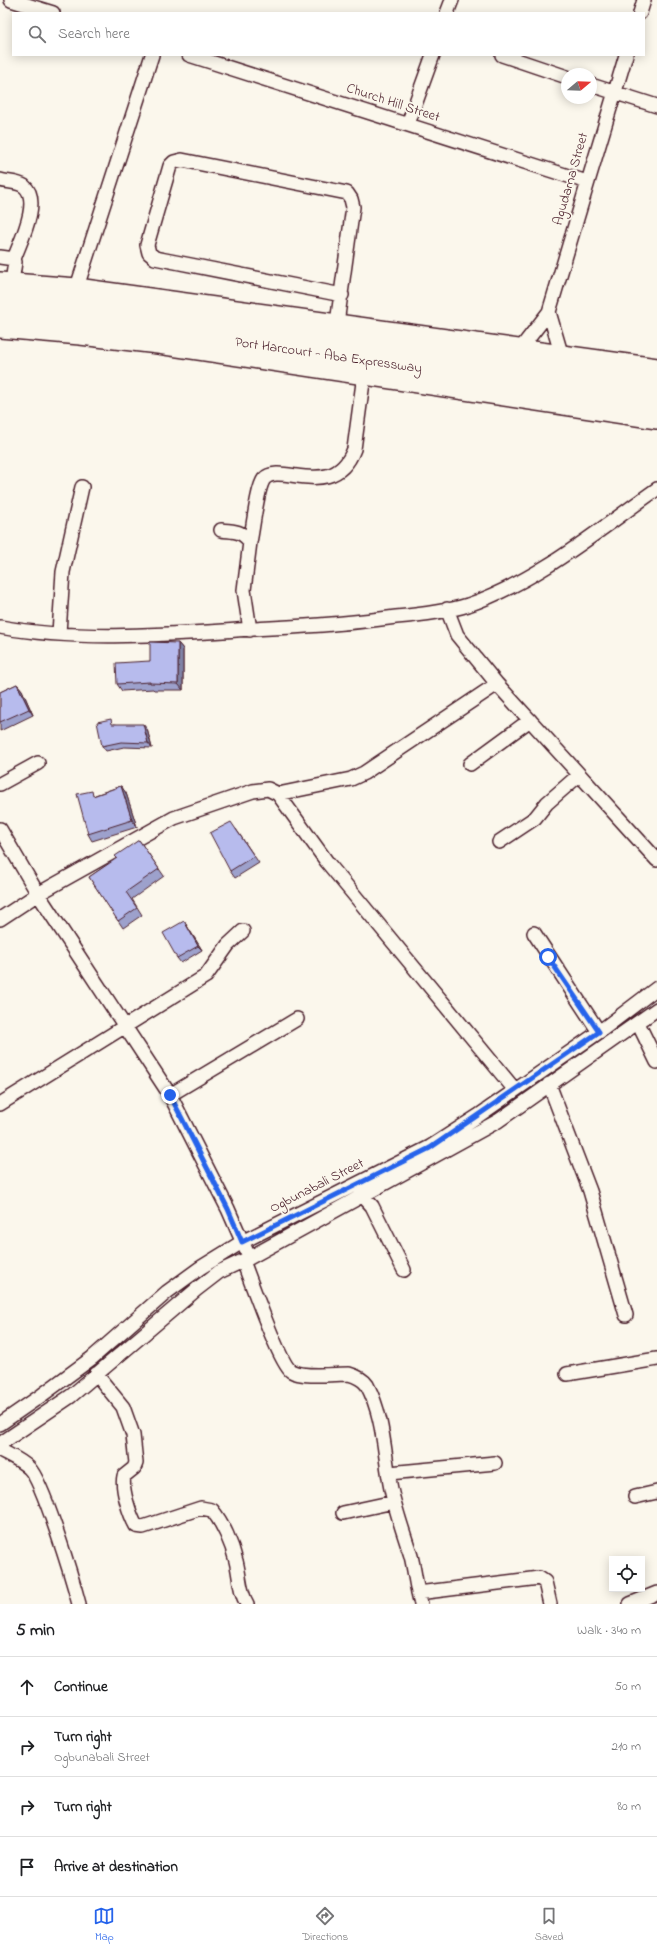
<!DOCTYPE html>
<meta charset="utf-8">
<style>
:root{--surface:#fff;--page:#f2f2f2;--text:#202124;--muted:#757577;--line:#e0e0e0;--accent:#2563eb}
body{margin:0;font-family:"Indie Flower",sans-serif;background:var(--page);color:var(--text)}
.controls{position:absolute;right:12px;bottom:12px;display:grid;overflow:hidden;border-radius:0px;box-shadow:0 2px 10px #0003}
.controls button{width:36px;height:36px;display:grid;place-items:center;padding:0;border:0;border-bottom:1px solid var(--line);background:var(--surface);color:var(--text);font:20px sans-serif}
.compass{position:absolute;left:561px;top:68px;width:36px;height:36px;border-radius:50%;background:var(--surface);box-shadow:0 2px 10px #0003;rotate:71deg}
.stop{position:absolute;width:12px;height:12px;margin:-9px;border:3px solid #2563eb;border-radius:50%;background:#fff}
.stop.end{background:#2563eb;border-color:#fff;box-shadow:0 1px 4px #0008}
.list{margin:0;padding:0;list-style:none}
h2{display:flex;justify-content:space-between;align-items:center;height:52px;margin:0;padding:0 16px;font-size:17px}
h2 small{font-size:13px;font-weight:400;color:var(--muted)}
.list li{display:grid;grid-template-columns:26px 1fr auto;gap:12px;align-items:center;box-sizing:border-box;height:60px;padding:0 16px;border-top:1px solid var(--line)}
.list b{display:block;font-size:15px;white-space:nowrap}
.list p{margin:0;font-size:13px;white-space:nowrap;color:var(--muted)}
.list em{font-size:13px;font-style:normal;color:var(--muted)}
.icon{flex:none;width:22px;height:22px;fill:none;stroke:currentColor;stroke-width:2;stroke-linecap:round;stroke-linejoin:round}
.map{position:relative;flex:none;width:657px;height:1604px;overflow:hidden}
.search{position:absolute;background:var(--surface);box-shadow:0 2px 10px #0003;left:12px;right:12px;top:12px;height:44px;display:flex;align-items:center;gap:10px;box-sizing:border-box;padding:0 14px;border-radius:0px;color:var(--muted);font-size:15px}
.sheet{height:292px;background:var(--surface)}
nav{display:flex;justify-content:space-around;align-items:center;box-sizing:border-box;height:56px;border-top:1px solid var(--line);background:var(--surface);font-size:11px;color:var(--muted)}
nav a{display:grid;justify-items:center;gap:2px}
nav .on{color:var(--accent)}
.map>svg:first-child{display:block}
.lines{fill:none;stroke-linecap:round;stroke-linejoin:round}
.minor-casing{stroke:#4a1f2b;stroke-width:16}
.major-casing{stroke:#4a1f2b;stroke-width:20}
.highway-casing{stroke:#4a1f2b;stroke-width:23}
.minor{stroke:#fbf7ec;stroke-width:13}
.major{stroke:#fbf7ec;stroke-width:17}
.highway{stroke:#fbf7ec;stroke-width:20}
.wall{fill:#9da1cc;stroke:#4a1f2b}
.shaded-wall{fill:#8083a6;stroke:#4a1f2b}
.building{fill:#b7bbed;stroke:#4a1f2b}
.route{stroke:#2563eb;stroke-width:5}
.labels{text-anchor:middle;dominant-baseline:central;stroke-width:3.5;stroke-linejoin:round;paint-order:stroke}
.street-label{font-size:14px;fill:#4a1f2b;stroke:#fbf7ec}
</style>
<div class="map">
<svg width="657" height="1604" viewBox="0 0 657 1604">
<rect width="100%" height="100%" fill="#fbf7ec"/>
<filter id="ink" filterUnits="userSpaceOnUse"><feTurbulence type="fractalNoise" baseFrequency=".025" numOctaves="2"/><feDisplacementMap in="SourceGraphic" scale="8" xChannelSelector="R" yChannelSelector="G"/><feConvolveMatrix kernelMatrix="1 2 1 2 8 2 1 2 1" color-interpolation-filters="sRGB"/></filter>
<g filter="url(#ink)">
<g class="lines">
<g class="minor-casing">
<path id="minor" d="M11,0L53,13
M447,13L452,0
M640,13L644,0
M189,55L587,182
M502,55L567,77
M591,85L657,106
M408,124L433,55
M0,180C7,182 18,182 24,186C42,200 20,242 14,259
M0,257L14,259L15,262L12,282
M77,287L152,55
M549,312L561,353
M337,323L353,207L351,199L347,193L182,160L174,162L170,166L147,245L149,253L155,258L342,295
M521,348L549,312L626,55
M221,530C235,532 241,530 250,542L244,590L250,630
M250,542C253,529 257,488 264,479C280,461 334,502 354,449L364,375
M447,609L457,635L497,684L657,860
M0,627C87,643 183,633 271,628C313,626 354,623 396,617C419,615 445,612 468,605C538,581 597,531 657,489
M59,633L63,572L82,487
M470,764L530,720
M0,784L38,763
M278,794L351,779L364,773L497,684
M0,829L38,894L170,1095L228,1209L246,1250
M499,842L535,818L547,803L579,775
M0,919L38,894L174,818L253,791L268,789L278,794L327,862L515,1090
M534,933L599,1032
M638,1023L657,1062
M549,1084L590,1191L626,1315
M170,1095L297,1019
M0,1104L206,976L228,945L243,931
M362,1195L372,1206L404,1270
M243,1261C250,1279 280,1364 291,1371C303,1378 334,1374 349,1374C356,1376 363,1379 367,1385C384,1417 384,1454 391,1489C396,1512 404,1534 411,1556C415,1572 416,1588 421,1604
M96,1374L123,1407L133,1435L136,1463L134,1468L124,1476C121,1489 130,1515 136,1526L143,1527L201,1508L212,1510C223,1523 232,1544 236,1561C240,1576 239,1591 247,1604
M567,1374L657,1359
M0,1424L42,1395L92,1358L167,1292L200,1268L242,1242L430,1147L478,1116L599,1032L657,988
M0,1444L71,1396L197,1289L219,1272L249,1258L498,1121L657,1009
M0,1450C9,1455 21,1460 29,1468C43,1481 73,1581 79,1604
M389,1473L495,1463
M635,1497L657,1492
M343,1513L394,1502
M418,1593L539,1578L545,1582L550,1604
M630,1604L657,1593"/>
</g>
<g class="major-casing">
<path id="major" d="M0,281L77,287L657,367
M0,329L80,336L158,345L657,420"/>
</g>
<g class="highway-casing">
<g id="highway">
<path d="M0,298L46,301L121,310L657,384"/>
<path id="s1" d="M0,315L152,330L657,402"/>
</g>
</g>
<use href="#minor" class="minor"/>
<use href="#major" class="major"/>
<use href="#highway" class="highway"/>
</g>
<path class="wall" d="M178,643L183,649V690H154L153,689L122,691L117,684L150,661Z
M17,684L22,690L33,715L0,731V692Z
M114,724L147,729L152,748L124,747L106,751L102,746Z
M121,786L126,793L137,827L92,841L88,834L95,795Z
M236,829L259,863L235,878L230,871Z
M139,840L164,876L132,899L142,915L123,928L89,877L117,858Z
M187,926L202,950L181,963L177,958Z"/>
<path class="shaded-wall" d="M178,643L183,649V690L178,684Z
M17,684L22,690L33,715L29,709Z
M143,724L147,729L152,748L148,743Z
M121,786L126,793L137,827L132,820Z
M184,921L187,926L202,950L198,946Z"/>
<path class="building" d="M150,642L178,643V684L150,683V682L117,684L116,663L150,661Z
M17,684L29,709L0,722V692Z
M111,719L112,724H143L148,743L121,742L102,746L97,722Z
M121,786L132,820L88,834L77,794L92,791L93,796Z
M231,822L254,856L230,871L210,833Z
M139,840L159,869L126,892L137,908L118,921L89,877L117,858L115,856Z
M184,921L198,946L177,958L163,933Z"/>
</g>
<g class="lines" filter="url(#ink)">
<path class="route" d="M170,1095L228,1209L242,1242L430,1148L599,1032L548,957"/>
</g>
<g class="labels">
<g class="street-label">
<text transform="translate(393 103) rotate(18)">Church Hill Street</text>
<text transform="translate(571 179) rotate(-74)">Agudama Street</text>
<text stroke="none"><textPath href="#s1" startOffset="331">Port Harcourt - Aba Expressway</textPath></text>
<text transform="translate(317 1186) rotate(-27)">Ogbunabali Street</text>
</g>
</g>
</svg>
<div class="controls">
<button><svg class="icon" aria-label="locate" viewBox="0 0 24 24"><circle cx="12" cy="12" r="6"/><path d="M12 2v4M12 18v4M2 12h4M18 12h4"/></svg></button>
</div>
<svg class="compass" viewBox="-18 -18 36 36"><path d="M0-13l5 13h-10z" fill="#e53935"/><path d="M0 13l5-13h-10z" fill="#757577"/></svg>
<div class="stop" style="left:548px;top:957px"></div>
<div class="stop end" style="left:170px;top:1095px"></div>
<div class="search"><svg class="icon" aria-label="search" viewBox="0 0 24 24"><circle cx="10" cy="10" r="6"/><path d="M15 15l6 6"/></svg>Search here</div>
</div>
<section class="sheet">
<h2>5 min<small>Walk · 340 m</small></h2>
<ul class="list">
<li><svg class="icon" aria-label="ahead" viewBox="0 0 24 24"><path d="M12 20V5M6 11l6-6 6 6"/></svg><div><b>Continue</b></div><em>50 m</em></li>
<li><svg class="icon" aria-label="right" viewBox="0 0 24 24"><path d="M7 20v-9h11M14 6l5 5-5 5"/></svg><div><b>Turn right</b><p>Ogbunabali Street</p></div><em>210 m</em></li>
<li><svg class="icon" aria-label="right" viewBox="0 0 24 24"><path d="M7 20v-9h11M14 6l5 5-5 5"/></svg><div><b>Turn right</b></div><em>80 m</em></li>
<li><svg class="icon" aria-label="arrive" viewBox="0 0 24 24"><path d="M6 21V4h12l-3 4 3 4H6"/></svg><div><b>Arrive at destination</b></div></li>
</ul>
</section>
<nav>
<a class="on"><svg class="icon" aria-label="map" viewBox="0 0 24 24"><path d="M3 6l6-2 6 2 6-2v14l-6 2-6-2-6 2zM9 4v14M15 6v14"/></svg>Map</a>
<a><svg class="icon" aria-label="directions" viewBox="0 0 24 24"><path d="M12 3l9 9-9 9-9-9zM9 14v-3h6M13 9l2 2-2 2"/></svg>Directions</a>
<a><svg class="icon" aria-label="saved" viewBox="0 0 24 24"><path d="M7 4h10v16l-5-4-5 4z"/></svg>Saved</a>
</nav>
